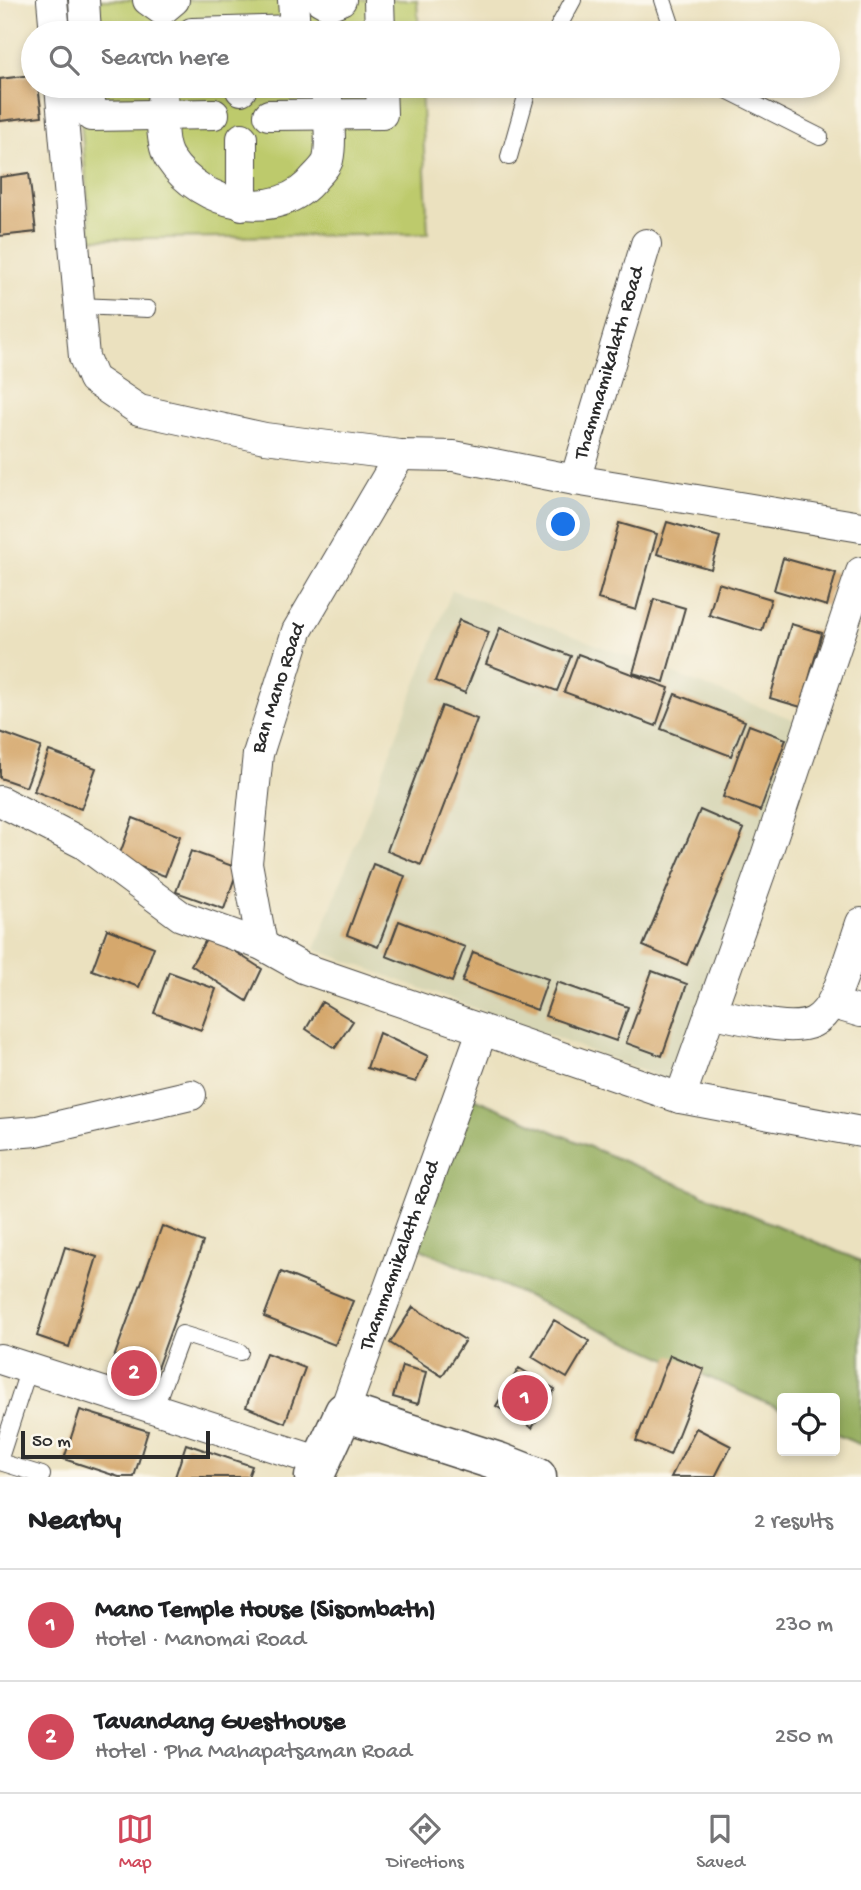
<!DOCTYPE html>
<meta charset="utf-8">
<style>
:root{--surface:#fff;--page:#f2f2f2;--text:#202124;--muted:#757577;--line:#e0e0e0;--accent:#d1495b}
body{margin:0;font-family:"Gochi Hand",sans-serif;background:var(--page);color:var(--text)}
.controls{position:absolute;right:21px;bottom:21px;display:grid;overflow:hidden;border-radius:7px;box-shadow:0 4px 10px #0003}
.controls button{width:63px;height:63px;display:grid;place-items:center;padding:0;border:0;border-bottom:2px solid var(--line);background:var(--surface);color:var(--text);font:35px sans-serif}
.scale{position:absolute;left:21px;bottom:18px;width:189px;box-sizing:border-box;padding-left:7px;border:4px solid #2b2b2b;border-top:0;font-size:19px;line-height:24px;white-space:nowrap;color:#2b2b2b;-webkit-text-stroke:5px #fbf7ec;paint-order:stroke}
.you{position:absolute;left:564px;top:525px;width:24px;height:24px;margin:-18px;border:5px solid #fff;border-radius:50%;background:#1a73e8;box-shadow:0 0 0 10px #1a73e833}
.badge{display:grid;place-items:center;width:46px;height:46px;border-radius:50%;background:var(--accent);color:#fff;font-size:23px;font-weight:700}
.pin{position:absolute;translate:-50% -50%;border:4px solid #fff;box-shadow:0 2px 7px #0006}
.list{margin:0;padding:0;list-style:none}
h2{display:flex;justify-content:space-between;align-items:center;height:91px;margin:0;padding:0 28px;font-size:30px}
h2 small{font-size:23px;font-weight:400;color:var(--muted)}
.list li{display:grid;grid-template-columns:46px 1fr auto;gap:21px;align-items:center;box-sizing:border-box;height:112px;padding:0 28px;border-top:2px solid var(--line)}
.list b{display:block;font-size:26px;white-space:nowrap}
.list p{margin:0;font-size:23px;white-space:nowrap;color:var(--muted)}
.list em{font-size:23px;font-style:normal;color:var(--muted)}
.icon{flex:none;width:38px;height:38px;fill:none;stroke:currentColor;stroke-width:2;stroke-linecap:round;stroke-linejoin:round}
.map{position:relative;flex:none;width:861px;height:1477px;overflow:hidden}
.search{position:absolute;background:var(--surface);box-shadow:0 4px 10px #0003;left:21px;right:21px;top:21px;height:77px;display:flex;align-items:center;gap:18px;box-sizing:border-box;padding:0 24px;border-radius:38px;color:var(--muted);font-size:26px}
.sheet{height:315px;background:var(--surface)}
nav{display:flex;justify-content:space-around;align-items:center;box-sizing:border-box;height:98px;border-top:2px solid var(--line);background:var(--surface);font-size:19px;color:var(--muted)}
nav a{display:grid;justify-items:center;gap:4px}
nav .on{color:var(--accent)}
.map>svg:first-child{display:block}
.built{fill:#d7d6b5}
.green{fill:#bdca6c;stroke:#747a4c;stroke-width:2}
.forest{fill:#96ae60;stroke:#606c46;stroke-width:2}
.building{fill:#d5a86d}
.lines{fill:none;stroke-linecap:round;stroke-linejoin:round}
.lane-casing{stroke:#484641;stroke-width:18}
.street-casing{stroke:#484641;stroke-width:32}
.secondary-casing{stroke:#484641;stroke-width:41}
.lane{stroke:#fff;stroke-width:16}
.street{stroke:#fff;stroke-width:30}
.secondary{stroke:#fff;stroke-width:38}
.labels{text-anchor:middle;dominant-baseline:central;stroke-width:7;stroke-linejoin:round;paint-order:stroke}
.street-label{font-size:21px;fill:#2b2b2b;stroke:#fbf7ec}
</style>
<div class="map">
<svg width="861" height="1477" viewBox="0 0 861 1477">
<rect width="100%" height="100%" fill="#fbf7ec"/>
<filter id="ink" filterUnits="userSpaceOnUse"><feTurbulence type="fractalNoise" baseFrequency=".0143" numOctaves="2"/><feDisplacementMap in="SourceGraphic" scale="14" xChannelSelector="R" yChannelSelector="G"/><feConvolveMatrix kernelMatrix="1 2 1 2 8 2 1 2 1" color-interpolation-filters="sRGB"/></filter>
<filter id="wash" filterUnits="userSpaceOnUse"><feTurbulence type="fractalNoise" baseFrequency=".00686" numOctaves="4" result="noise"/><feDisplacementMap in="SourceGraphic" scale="28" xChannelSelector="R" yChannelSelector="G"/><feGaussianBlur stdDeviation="1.57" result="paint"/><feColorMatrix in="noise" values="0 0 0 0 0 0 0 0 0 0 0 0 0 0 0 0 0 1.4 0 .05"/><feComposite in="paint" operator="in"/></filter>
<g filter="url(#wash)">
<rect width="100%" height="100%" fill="#ebe1bf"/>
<path class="built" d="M452,590L808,725L674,1082L315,949Z"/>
<path class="green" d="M71,0H417L419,33H73Z
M78,86H421L428,234L91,239Z"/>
<path class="forest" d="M459,1092L861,1261V1445L835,1434V1398H782V1410L405,1242Z"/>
<g id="blocks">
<path class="building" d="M33,75V86H38L42,116L0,121V79Z
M29,173L36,232L0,236V177Z
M667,522L720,537L711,569L657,554Z
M619,523L657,534L636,610L598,599Z
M783,558L836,573L827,606L774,590Z
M718,583L771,599L762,631L709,615Z
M654,599L685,608L664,682L633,673Z
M459,620L489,632L465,693L435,681Z
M791,624L822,633L801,707L770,698Z
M500,628L571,656L557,691L486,664Z
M578,654L669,688L656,726L564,692Z
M675,694L745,721L731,756L661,729Z
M442,706L477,719L421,865L387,851Z
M749,725L786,739L760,811L723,797Z
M0,732L41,747L26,787L0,778Z
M49,751L96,768L81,809L34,791Z
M700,810L744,829L687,965L643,946Z
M133,818L180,836L165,876L118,859Z
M191,851L238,868L224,909L176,892Z
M373,864L405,876L378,947L347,935Z
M399,921L465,947L452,982L386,956Z
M107,929L154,947L139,987L92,970Z
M209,935L262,969L247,1001L191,965Z
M473,952L548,979L537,1010L462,982Z
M652,971L687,984L662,1056L626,1043Z
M169,972L216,989L201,1030L154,1013Z
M557,982L628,1007L616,1041L545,1016Z
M322,1002L353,1021L335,1048L306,1029Z
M379,1033L428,1056L416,1082L367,1068Z
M162,1226L203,1242L153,1379L112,1363Z
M65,1247L97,1257L69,1347L37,1336Z
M281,1272L353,1301L335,1345L264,1317Z
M413,1307L465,1340L442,1376L390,1343Z
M554,1320L589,1341L567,1378L532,1357Z
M266,1353L305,1368L285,1423L246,1407Z
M670,1355L704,1369L670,1455L636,1441Z
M402,1366L426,1372L418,1404L393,1397Z
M519,1368L555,1389L532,1428L496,1406Z
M80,1410L148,1431L134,1477H119L64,1459Z
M696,1428L731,1446L715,1477H671Z
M186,1444L252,1466L248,1477H175Z"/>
</g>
</g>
<g filter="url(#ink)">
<use href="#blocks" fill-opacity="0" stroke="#484641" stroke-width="2"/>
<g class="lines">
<g class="lane-casing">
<path id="lane" d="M663,0L674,33
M555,33L573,0
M719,86L820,137
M509,157L529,86
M79,306L148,309
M154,1409L182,1334L240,1352
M0,1458L29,1368
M0,1462L42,1475L41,1477"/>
</g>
<g class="street-casing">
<g id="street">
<path d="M52,0L55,33"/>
<path d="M84,0L86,33"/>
<path d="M148,0L162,10L174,0"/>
<path d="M293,0L295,30"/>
<path d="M320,0L329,5L341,0"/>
<path d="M379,0L380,33"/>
<path d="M192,33L295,30L298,33"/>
<path d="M60,86L84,357L93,379L139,410L265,438L400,455L454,456L575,480L861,527"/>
<path d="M89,86L91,116L214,114"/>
<path d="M163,86C162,104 159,144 170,159C200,205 278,225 315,177C319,173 326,166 328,160C333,138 327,108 326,86"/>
<path d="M241,86V90"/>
<path d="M269,115L382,114L381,86"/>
<path d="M242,205V138"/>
<path id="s1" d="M575,480L646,244"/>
<path d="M0,801L84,844L181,916L262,945L303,968L680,1098L861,1132"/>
<path id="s2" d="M262,945L247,863L258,754L297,631L400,455"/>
<path d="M834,1004L861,1012"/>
<path d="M710,1012C830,1039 823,1037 861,923"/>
<path d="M680,1098L766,856L861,572"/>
<path d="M0,1134L37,1131L191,1095"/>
<path d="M0,1359L321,1462"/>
<path id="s3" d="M344,1412L482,1031"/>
</g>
</g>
<g class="secondary-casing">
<path id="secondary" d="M314,1477L344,1412L499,1462L537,1477"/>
</g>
<use href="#lane" class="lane"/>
<use href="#street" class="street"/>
<use href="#secondary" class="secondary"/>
</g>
</g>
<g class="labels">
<g class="street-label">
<text stroke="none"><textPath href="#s1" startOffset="122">Thammamikalath Road</textPath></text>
<text stroke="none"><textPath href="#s2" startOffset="262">Ban Mano Road</textPath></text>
<text stroke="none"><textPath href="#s3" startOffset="166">Thammamikalath Road</textPath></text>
</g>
</g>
</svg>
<div class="controls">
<button><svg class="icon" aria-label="locate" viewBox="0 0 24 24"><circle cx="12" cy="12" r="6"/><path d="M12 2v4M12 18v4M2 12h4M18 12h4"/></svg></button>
</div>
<div class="scale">50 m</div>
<div class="you"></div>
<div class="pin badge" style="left:525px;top:1398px">1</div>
<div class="pin badge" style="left:134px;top:1373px">2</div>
<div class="search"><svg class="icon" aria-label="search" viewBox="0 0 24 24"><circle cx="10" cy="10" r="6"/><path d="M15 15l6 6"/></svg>Search here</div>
</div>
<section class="sheet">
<h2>Nearby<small>2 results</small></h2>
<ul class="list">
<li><span class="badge">1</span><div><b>Mano Temple House (Sisombath)</b><p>Hotel · Manomai Road</p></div><em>230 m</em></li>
<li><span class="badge">2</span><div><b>Tavandang Guesthouse</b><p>Hotel · Pha Mahapatsaman Road</p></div><em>250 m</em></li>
</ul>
</section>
<nav>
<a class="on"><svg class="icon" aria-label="map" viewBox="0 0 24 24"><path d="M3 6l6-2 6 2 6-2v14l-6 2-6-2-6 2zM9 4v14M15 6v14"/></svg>Map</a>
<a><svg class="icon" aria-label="directions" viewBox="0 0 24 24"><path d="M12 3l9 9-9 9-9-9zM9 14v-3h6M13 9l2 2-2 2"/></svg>Directions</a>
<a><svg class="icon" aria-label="saved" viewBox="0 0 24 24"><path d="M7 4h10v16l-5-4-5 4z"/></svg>Saved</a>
</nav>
